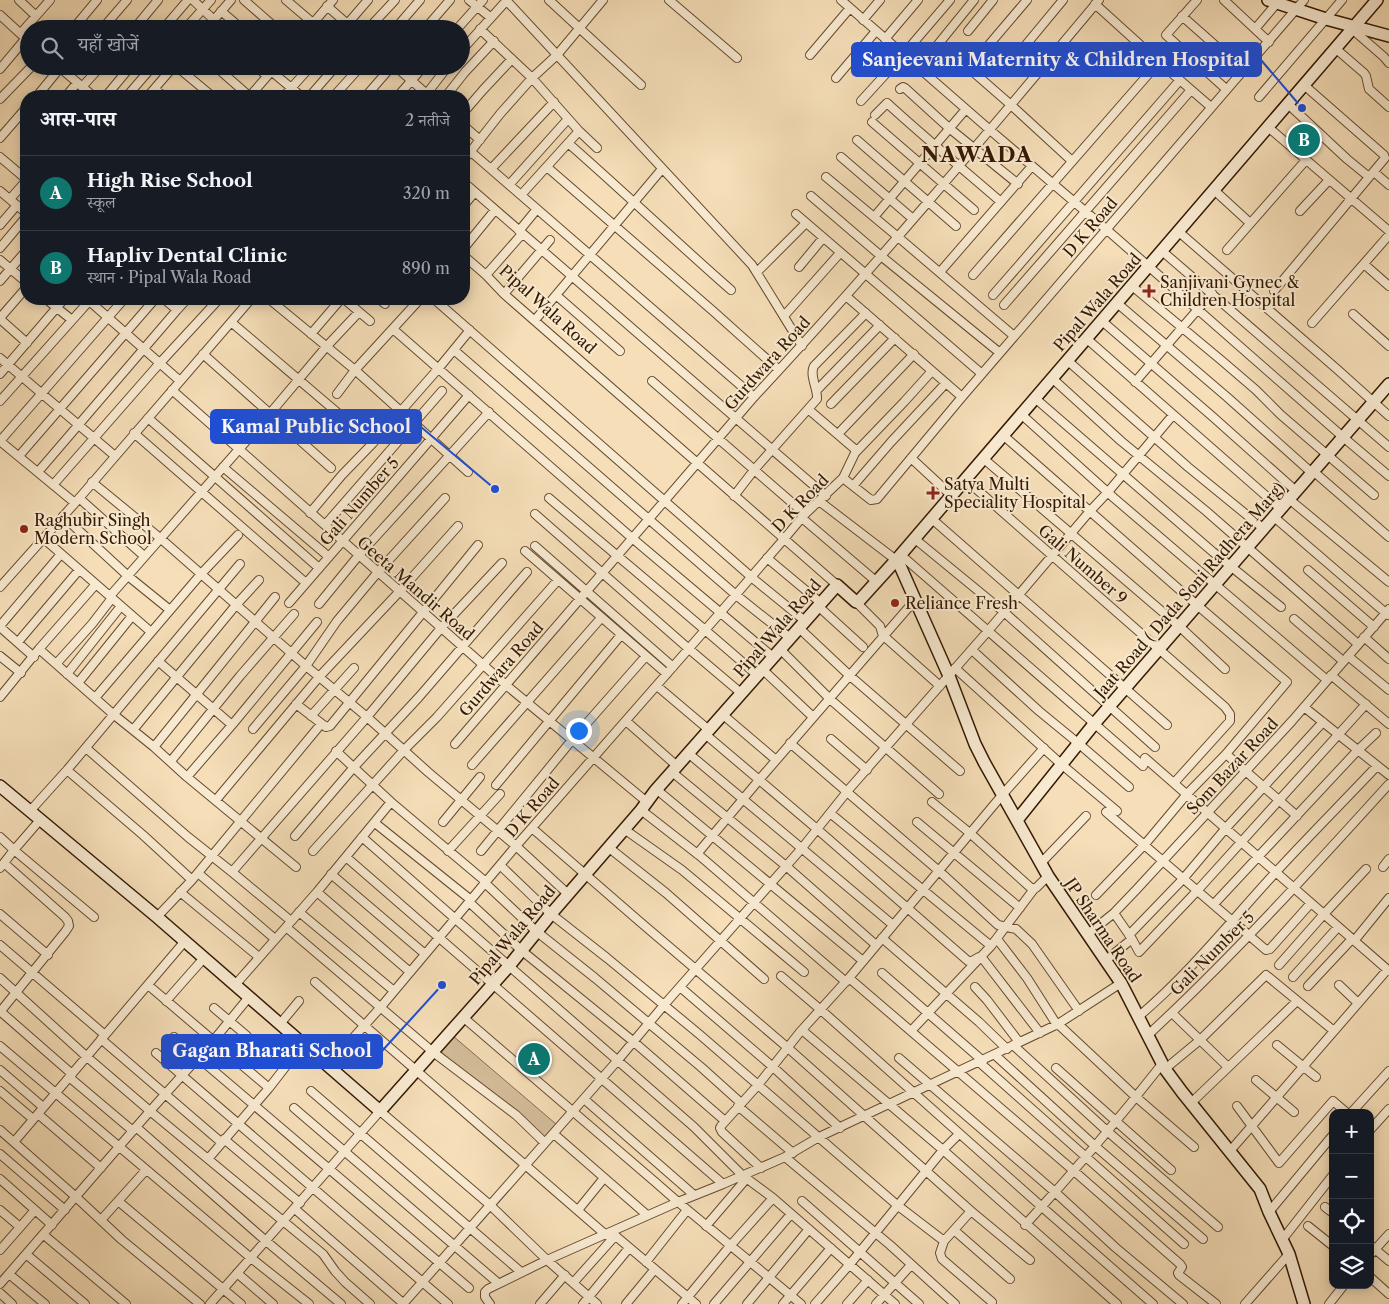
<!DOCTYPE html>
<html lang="hi">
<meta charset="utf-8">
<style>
:root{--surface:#171b24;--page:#20242c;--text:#f1f3f6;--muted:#9ea1a6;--line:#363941;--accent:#0f766e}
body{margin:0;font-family:"Libre Caslon Text","Noto Serif Devanagari",serif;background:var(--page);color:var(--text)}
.controls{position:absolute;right:15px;bottom:15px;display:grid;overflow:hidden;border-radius:10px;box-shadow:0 2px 12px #0003}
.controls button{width:45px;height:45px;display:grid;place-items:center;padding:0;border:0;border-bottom:1px solid var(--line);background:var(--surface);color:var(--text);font:25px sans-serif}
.you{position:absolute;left:578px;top:730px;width:18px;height:18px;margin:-12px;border:4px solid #fff;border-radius:50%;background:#1a73e8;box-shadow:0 0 0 8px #1a73e833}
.badge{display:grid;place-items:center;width:32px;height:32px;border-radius:50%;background:var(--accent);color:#fff;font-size:16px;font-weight:700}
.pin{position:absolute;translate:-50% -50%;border:2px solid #fff;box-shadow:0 1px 5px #0006}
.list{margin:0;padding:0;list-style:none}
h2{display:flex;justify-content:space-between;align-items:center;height:65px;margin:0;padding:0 20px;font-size:21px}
h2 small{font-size:16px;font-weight:400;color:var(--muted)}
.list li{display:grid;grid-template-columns:32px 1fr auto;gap:15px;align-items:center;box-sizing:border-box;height:75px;padding:0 20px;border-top:1px solid var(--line)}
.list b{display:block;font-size:19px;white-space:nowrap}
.list p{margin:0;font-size:16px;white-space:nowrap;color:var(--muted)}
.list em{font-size:16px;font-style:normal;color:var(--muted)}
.icon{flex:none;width:28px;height:28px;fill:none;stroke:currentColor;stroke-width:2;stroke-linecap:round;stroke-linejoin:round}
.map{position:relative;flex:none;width:1389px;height:1304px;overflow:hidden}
.search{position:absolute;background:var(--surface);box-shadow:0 2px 12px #0003;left:20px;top:20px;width:450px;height:55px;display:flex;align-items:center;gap:12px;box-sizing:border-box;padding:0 18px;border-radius:28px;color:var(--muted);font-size:19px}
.panel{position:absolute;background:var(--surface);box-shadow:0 2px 12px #0003;left:20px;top:90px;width:450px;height:215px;border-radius:20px}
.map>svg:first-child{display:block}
.green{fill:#d4bc99;stroke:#846a4c}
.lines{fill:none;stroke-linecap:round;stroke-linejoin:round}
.street-casing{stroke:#644a2e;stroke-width:10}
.secondary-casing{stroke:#341800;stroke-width:14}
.street{stroke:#f8ead1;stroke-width:8}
.secondary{stroke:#f8ead1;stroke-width:11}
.poi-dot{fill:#8f2418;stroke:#f8ead1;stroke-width:2}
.labels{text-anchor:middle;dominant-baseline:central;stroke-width:4;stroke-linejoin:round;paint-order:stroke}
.street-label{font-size:16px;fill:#341800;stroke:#f8ead1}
.poi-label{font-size:16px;fill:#341800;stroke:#f8ead1;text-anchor:start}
.district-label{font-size:21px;font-weight:bold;letter-spacing:1px;fill:#341800;stroke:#f8ead1}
.leader{fill:none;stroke:#1d4ed8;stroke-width:2}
.callout-dot{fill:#1d4ed8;stroke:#f8ead1;stroke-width:2}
.callout{fill:#1d4ed8;stroke:#1d4ed8;stroke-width:2}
.callout-label{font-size:18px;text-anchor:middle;font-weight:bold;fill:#fff}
</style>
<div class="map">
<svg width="1389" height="1304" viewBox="0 0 1389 1304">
<rect width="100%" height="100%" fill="#f5deb8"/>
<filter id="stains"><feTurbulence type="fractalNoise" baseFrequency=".004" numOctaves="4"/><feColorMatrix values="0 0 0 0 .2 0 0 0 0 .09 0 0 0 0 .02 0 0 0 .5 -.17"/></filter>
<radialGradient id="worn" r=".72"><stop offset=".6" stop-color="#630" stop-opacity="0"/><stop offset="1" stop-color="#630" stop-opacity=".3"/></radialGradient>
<path class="green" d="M453,1036L556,1124L544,1139L440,1051Z"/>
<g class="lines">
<g class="street-casing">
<path id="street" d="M19,0L36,16
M193,0L214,20
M244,0L277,29
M286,0L313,23
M469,0L490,17
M506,0L752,265L802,346
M549,0L641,85
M669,0L737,58
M841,0L990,130L1106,229L1343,437L1389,476
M1197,0L1166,35L1226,89
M1224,0L1269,42
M1095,4L1159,62L1211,107
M327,6L353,29
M221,11L242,29
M0,15L23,36
M1182,16L1243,70
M863,20L880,0
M73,29L97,0
M102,29L127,0
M134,29L158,0
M163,29L188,0
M185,29L211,0
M206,29L231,0
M308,29L333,0
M343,29L368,0
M368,29L395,0
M395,29L420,0
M425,29L450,0
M457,29L483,0
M480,29L532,78L579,131L597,148
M1255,29L1277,3
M1352,29L1384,57L1389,63
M968,31L993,0
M21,33L50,0
M885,39L918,0
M940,43L1011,105L1072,161
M987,47L1027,0
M1335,48L1364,73L1366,76L1369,89L1389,107
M461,51L507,0
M810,55L850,8
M927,58L974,0
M1010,64L1063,0
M58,66L93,96
M176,66L212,96
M215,66L249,96
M256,66L267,76
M395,66L429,96
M0,69L26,38
M271,71L301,96
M836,78L876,31
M82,87L101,66
M155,89L163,96
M900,89L903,87L905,88L949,128L1018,184
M37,96L60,68
M66,96L77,83
M106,96L131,66
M127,96L153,66
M148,96L174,66
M250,96L276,66
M284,96L311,66
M310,96L336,66
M334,96L361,66
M366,96L392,66
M398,96L424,66
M425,96L448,66
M446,96L465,72L494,41
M1259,97L1342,0
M0,99L32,66
M861,101L903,55L950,0
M1288,104L1347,159L1369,177
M464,112L483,90L512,59
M875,115L887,103C924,137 963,169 1001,202
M872,122L974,210
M464,126L480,140
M1268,127L1389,231
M0,138L26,108
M857,140L956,226
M568,143C623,191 676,242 731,290
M470,151L754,397
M467,156L500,114L532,78L557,55L603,0
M0,157L26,179
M841,157L913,219
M547,167L713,311L779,370
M491,169L554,102
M1374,172L1389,185
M826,177L898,237L1014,336
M509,185L568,119
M468,186L702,389L826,496
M1214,190L1250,223
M0,191L26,213
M521,195L579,131
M811,196L881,256L1000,353
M10,199L26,181
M464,205L475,192
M1300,211L1329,180
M796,214L982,374
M874,217L966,109
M0,225L17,205
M519,231L537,209
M1179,232L1338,370L1389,416
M0,248L26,217
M464,248L495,210
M1227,250L1306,160
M1162,251L1389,447
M464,256L486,275L504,294L837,585
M0,260L26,282
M1364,264L1389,286
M799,267L823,238
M757,272L806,223
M940,272L1032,166
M486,275L522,234
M973,275L1159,62
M0,281L26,251
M1132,286L1221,360L1256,390L1281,415L1374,495
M1274,291L1385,158L1384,155L1304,85
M504,294L550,240
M556,295L620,351
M993,295L1180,80
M846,296L962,397
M46,299L72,320
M87,299L180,381
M269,299L355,370L468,472
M344,299L370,321
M379,299L385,304
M434,299L756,581L805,621
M1117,303L1227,397L1312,473
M1004,305L1191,90
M177,310L187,299
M1353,314L1389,346
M784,316L840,253
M0,318L26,288
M0,319L27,343
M535,320L662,169
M1102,321L1213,417L1296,491
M231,322L373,443
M1312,323L1389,235
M393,329L632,538L773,657
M311,334L341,299
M1087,339L1281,509
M454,350L736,595L790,638
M203,354L331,468
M0,358L115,456
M1068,361L1188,467L1264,529
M0,374L64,299
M1053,379L1121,441L1206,511L1358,644
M652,381L805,514
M1135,382L1212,293
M172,390L506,685L647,802
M817,390L880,325
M337,394L355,370L420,299
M1036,399L1213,552L1281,607
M0,401L91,299
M831,404L895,338
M808,409L857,451
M1022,415L1114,498L1327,680
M148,418L319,568
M134,433L306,583
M838,434L914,354
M1004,436L1197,605L1287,682L1226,754L1187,794L1146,843L1096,895
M19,456L155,299
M911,458L952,496
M984,459L1179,626L1225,669
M223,467L329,557
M1313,471L1389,537
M38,472L177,310L164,299
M843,478L855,453L904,402L932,371
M966,480L1225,707L1230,714V721L1174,783
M92,482L160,538L306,666L367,717L428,772L516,846L568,894
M53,485L159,364L219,299
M853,486L891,442L946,383
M734,496L754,470L817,399C818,389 809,375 814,366L866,313
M79,498L144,556
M549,498C618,557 689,615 757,675
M1289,499L1389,582
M819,501L896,560
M75,503L0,441L124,299
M310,513L342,475L373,443L438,369L470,330
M535,514L689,649L741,693
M63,516L128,576L170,610
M1274,517L1388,615
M802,518L877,582
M932,519L1167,725
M325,525L442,391
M43,538L151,632
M915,539L1004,612L1155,747
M535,546L673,667
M525,551L667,674
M901,555L1143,766
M767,558L821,603
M1308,570L1374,627
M0,587L75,503L251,299
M110,596L262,423L326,347L359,312
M856,602L880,626L883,636L886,638L940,686
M289,603L469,395
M319,604L359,555L489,412
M818,606L863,647
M1294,619L1343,661
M0,626L61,554
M0,627L34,657
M799,628L849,675L960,771
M1364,637L1389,659
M18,642L79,570
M39,649L113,714L154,747L187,777L296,867
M780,649L831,700L939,794
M972,650L1039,711L1078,743L1129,787
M0,656L21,673
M1348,656L1389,690
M158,661L232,725
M56,664L92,624L112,598
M955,668L1061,764L1117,811
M762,669L813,717
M67,674L121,606
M1331,675L1389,724
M78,683L132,616
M657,686L709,730
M0,697L39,649L96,584
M95,698L201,574L238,535
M296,704L326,727L330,726L478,545
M1304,707L1389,775
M722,714L776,760
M311,716L354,668
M626,721L677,766
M253,729L306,666L337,621L378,572L445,498
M133,730L236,605L259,580
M705,734L817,829L968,961H972L979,957L983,959L1040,1033
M831,739L867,770
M790,743L939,871L998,925L1016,929L1032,944L1079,1011
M455,744L754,397C873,269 986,135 1099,0
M154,747L275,597
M86,748L188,837L232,872L291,921
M336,751L391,802L486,882
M688,753L893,925
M1226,754L1297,816
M1145,758L1389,971
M171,761L240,676L294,614
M472,765L601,618
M67,770L143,835L192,880L157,917
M672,772L786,866L876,945
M187,777L232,725L317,622
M496,785L621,635
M656,789L863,961
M216,800L319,677L400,591L458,526
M932,802L971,834L1031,888H1036L1048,876
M641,810L700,856L846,982
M30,811L67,770L240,564
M1106,812L1266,950L1270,949L1311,903
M830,813L991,946
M443,822L480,777
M917,822L1020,908
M375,823L471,900
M532,828L639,921L788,1048L971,1211L1030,1260
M624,829L682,870L804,972
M295,836L354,767L419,697L527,572
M0,837L14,850L40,820
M362,837L509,966L694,1127L742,1175L773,1198L895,1304
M608,847L666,893L764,979
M313,851L404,750L437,717L558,580
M448,851L500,794
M481,851L572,740L646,656
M697,854L759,780L915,600
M346,857L723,1184L785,1157L819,1137L1058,1024L1121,983
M1041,863L1086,816
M500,865L551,914L607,958L699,1034L897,1205L944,1241L940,1253L942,1259L992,1302
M1383,867L1389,859
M0,868L14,850L94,917
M232,872L367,717L441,628L502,563
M198,873L275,939
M331,874L425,954
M192,880L321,724
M485,883L536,931L595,978L701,1067L741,1103
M180,892L259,957
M317,892L410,972
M469,902L521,950L634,1042L725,1121
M1214,904L1357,751L1376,733
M299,912L394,991
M1114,913L1132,939L1139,952L1197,891L1366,704
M0,914L48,955
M286,927L433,1052L516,1115L545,1143
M1088,934L1114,913L1136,890L1292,721L1389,609
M1129,935L1183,879L1226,828L1323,722
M882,938L979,1022L1007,1049
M997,939L1027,978L1057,1025
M1354,941L1389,898
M0,945L105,1035
M1106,960L1132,939
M1279,965L1324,914L1366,869
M882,973L983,1061
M781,976L821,1010L1042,1207L1153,1304
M1293,977L1338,927
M0,978L87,1057L150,1111L208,1159L269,1088
M849,978L1074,1171L1180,1264L1182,1267L1178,1273L1179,1275L1216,1304
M315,982L366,1027L606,1235
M148,985L269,1088L303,1044
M235,985L317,892L391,802
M1339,985L1358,1003
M1308,986L1352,939
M680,987L773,1067L840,1128
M975,987L987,1000L1019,1042
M166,1001L204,958
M214,1008L247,1036
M0,1011L72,1074
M0,1012L65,932L69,926L68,921L65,917L4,863
M1172,1013L1228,1067
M1138,1017C1189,974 1230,922 1275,873C1308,837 1343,802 1377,766
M464,1018L654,1181L678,1202L801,1304
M280,1024L299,1001
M1058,1024L1136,1097L1194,1147
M802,1030L943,1150L1117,1304
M911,1031L991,946L1034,889
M1148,1035C1233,956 1311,870 1389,784
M174,1037L469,1288
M101,1039L222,1143
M1013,1045L1107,1131L1218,1227
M1277,1045L1316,1077
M0,1046L251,1258L309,1304
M156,1053L448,1304
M995,1055L1095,1146L1203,1239
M899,1058L1055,1192L1116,1248L1183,1304
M979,1062L1184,1244
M328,1066L380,1008L516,846L720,613L784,539L805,514L843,478L871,500L877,499L962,397L1304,0
M1056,1068L1171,1170
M1165,1069L1200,1040L1266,975L1334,1031
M0,1070L43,1107
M69,1077L133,1131
M1256,1080L1294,1112
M0,1091L33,1119
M311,1091L470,1228L521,1272
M584,1099L694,1195
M1191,1103L1264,1033L1297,1001
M738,1106L793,1153
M1237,1106L1279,1163L1333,1101L1347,1113
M294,1108L498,1283
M1351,1113L1389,1071
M38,1114L101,1168
M136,1127L266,1241L341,1304
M0,1130L76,1197L122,1240L200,1304
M1370,1130L1389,1109
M554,1134L647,1215
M224,1139L300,1203
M14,1142L185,941
M1230,1151L1387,970
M0,1154L65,1210
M785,1157L890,1245L955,1304
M208,1159L323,1254L335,1271L345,1282L370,1304
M761,1168L722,1132L720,1128L721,1126L758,1085L800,1032L849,978L1003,794L1044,748
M0,1179L52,1225
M118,1201L241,1304
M802,1201L919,1304
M1325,1207L1333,1213
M295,1209L404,1304
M0,1210L20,1227
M578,1210L604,1178
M1269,1212L1333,1135
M101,1220L146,1170
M1025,1225C1073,1173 1119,1119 1162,1064
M706,1226L747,1178
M1308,1226L1333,1246
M954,1230L1010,1279
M611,1232L696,1304
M44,1235L126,1304
M1282,1240L1333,1175
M944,1241L971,1211
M1370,1245L1389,1261
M0,1250L35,1210
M26,1254L85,1304
M1370,1255L1389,1234
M646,1262L687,1210
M237,1273L273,1304
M9,1274L45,1304
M1370,1277L1389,1294
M573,1283L615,1236
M0,1284L150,1111L213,1041L249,997
M0,1293L12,1304
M210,1304L380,1111L490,1205L547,1260L597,1304
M403,1304L618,1060L664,1005L802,848L850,788L988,631L1090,511L1108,492L1173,415
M490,1304L485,1297V1292L488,1289L547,1260L678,1202L723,1184
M540,1304L565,1275
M583,1304L629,1248
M626,1304L655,1269
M682,1304L730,1246L773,1198
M714,1304L791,1214
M747,1304L809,1229
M783,1304L831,1248
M815,1304L850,1264L943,1150L959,1134
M847,1304L868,1280
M876,1304L911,1265
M1245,1304L1289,1254
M1329,1304L1344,1285"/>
</g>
<g class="secondary-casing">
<path id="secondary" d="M1268,0L1326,19L1389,36
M897,559L949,676L975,744L984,762L1048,876L1121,983L1165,1069L1182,1092L1260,1189L1269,1212L1289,1254L1304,1304
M0,786L157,917L380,1111L509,966L551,914L641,810L655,791L837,585L856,602H858L897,559L1377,0
M1017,820L1094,724L1389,384"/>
</g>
<use href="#street" class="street"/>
<use href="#secondary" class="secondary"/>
</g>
<g class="poi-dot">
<path d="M1146.5 283.5h5v5h5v5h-5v5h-5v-5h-5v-5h5z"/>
<path d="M930.5 485.5h5v5h5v5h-5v5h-5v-5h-5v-5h5z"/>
<circle cx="24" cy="529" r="5"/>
<circle cx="895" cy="603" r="5"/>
</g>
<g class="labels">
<g class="street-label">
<text transform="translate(1090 227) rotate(-49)">D K Road</text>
<text transform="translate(1097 302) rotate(-49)">Pipal Wala Road</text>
<text transform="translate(548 309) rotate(42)">Pipal Wala Road</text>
<text transform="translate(767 363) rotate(-48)">Gurdwara Road</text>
<text transform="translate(359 501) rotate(-49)">Gali Number 5</text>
<text transform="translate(800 503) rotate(-46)">D K Road</text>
<text transform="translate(1083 564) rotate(41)">Gali Number 9</text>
<text transform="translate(416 588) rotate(41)">Geeta Mandir Road</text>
<text transform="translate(1189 590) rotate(-49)">Jaat Road ( Dada Soni Radhera Marg)</text>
<text transform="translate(777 628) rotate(-49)">Pipal Wala Road</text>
<text transform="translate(501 669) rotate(-49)">Gurdwara Road</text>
<text transform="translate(1232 766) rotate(-47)">Som Bazar Road</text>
<text transform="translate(532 807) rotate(-49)">D K Road</text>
<text transform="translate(1103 930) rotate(56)">JP Sharma Road</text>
<text transform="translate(512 935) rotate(-50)">Pipal Wala Road</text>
<text transform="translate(1212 953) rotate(-45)">Gali Number 5</text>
</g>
<g class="poi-label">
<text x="1160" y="282">Sanjivani Gynec &amp;<tspan x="1160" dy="18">Children Hospital</tspan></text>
<text x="944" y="484">Satya Multi<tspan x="944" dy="18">Speciality Hospital</tspan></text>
<text x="34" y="520">Raghubir Singh<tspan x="34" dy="18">Modern School</tspan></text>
<text x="905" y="603">Reliance Fresh</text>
</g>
<g class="district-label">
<text x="977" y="154">NAWADA</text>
</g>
</g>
<path class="leader" d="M1302 108L1261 60M495 489L421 427M442 985L382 1051"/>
<g class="callout-dot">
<circle cx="1302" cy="108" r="5"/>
<circle cx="495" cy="489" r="5"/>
<circle cx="442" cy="985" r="5"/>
</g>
<g class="callout">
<rect x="852" y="43" width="409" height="33" rx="5"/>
<rect x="211" y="410" width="210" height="33" rx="5"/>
<rect x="162" y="1035" width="220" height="33" rx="5"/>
</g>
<g class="callout-label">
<text x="1056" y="66">Sanjeevani Maternity &amp; Children Hospital</text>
<text x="316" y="433">Kamal Public School</text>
<text x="272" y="1057">Gagan Bharati School</text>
</g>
<rect width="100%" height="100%" filter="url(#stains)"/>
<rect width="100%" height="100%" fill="url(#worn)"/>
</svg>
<div class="controls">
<button>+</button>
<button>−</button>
<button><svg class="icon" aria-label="locate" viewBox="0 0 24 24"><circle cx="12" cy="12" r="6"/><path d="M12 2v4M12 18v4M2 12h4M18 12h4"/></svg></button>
<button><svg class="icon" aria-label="layers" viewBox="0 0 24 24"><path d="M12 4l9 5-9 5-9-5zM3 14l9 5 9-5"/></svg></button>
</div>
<div class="you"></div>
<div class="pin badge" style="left:534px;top:1059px">A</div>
<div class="pin badge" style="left:1304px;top:140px">B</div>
<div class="search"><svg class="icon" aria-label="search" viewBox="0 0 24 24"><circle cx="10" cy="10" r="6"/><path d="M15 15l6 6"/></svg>यहाँ खोजें</div>
<section class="panel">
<h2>आस-पास<small>2 नतीजे</small></h2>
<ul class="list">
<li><span class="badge">A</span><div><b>High Rise School</b><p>स्कूल</p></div><em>320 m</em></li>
<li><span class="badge">B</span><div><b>Hapliv Dental Clinic</b><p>स्थान · Pipal Wala Road</p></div><em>890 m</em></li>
</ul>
</section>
</div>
